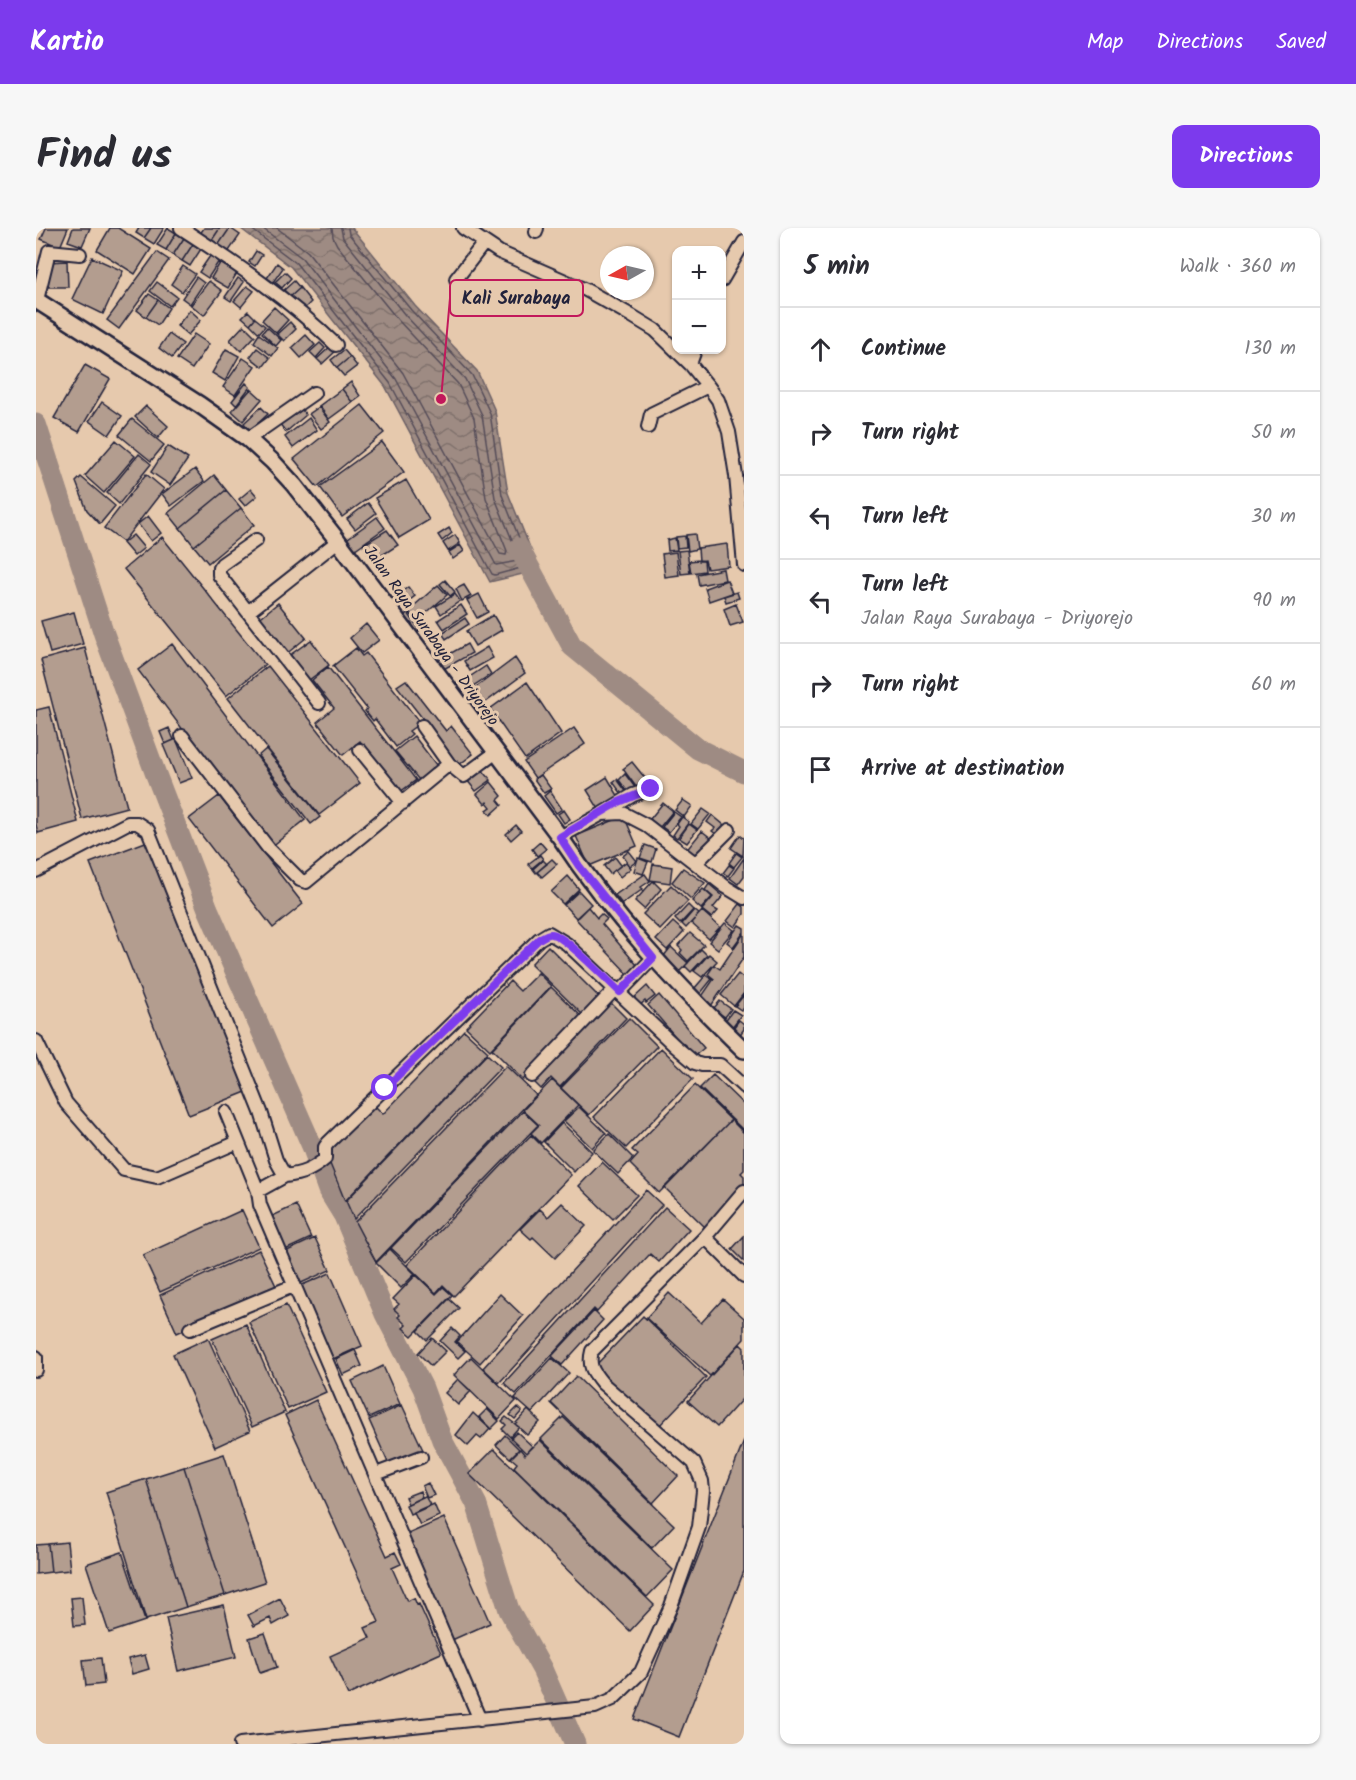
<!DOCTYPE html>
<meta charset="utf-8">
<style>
:root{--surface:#fff;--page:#f7f7f7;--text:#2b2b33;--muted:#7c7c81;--line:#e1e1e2;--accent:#7c3aed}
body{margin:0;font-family:Kalam,sans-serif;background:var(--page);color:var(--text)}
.controls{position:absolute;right:18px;top:18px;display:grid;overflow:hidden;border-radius:12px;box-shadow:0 2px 4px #0004}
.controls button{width:54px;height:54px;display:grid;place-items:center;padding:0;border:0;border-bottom:2px solid var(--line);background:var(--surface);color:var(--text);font:30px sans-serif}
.compass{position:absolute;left:564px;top:18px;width:54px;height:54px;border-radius:50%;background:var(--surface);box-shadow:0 2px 4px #0004;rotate:262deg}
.stop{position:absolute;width:18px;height:18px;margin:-14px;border:4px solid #7c3aed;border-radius:50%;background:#fff}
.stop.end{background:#7c3aed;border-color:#fff;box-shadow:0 2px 6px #0008}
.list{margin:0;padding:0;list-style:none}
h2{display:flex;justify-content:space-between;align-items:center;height:78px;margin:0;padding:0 24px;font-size:26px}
h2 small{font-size:20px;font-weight:400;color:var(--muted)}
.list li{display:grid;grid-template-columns:39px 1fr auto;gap:18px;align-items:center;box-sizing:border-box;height:84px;padding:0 24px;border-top:2px solid var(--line)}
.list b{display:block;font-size:22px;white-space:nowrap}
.list p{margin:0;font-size:20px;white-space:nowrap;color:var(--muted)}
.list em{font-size:20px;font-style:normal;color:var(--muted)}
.icon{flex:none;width:33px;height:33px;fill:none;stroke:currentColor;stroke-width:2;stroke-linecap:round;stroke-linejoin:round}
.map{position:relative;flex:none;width:708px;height:1516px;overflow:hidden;border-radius:12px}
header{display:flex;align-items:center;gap:36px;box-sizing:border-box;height:84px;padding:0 30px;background:var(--accent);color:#fff}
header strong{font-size:28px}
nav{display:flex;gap:33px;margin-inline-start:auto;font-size:21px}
.intro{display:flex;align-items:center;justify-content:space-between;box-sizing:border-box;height:144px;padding:0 36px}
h1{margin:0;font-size:42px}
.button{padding:15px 27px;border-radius:12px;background:var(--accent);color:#fff;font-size:21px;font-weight:700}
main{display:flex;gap:36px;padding:0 36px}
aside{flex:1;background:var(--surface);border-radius:12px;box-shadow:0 2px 4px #0004}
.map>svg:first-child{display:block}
.water{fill:url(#water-waves);stroke:#6c6166;stroke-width:1.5}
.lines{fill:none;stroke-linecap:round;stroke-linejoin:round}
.shore{stroke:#544c58;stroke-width:1.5}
.river{stroke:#9e8b83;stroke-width:21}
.building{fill:#b39d8f;stroke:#22223b;stroke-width:1.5}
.minor-casing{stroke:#22223b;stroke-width:16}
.major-casing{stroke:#22223b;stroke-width:20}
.minor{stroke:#e6c9ad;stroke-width:12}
.major{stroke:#e6c9ad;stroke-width:15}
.route{stroke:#7c3aed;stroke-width:8}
.labels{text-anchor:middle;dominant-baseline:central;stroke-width:6;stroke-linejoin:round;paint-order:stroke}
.street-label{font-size:16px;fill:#22223b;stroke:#e6c9ad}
.leader{fill:none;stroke:#c2185b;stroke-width:2}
.callout-dot{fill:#c2185b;stroke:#e6c9ad;stroke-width:2}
.callout{fill:#e6c9ad;stroke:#c2185b;stroke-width:2}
.callout-label{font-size:18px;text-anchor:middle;font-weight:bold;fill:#22223b}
</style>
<header>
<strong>Kartio</strong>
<nav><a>Map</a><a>Directions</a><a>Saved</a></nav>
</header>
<div class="intro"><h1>Find us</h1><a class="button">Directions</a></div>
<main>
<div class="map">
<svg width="708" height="1516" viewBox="0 0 708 1516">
<defs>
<pattern id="water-waves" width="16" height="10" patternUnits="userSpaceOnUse" patternTransform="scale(1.5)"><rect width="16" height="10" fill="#9e8b83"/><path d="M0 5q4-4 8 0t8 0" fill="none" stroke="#80716c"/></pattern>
</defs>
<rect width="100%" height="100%" fill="#e6c9ad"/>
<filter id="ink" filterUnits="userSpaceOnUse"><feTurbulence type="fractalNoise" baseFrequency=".0167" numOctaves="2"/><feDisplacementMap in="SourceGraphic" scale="12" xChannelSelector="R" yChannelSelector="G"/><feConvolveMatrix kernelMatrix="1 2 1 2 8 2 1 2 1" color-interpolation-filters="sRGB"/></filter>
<g filter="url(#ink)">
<path class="water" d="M204,0H316L379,78L441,143L459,183L472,265L503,342L454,354L349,158L255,39Z"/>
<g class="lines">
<path class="shore" d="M214,0L260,35L354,155L456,346L459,347L492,338L493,335L466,267L454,185L436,147L375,82L313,6L312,0
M226,0L266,30L360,151L460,337L482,333L483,329L459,270L446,187L429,151L369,87L307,10L305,0
M241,0L272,24L367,145L464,326L470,327L471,323L450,270L438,190L422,156L362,92L301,17L297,9L296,0"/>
<path class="river" d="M0,196L68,406L119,544L172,681L276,918L292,962L308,988L349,1086L387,1160L406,1212L440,1275L473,1382L506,1441L539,1516
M483,320L536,418L662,521L708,544"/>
</g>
<path class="building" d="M10,0H32L24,19L5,11Z
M37,0H54L46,18L32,13Z
M74,0H82L115,21L99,46L61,22Z
M103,0H115L108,10L100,5Z
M115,0H128L118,16L108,10Z
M132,0L140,5L130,22L121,17Z
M168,0H184L174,15L163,7Z
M184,0H194L181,19L174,15Z
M194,0L204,7L191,26L181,19Z
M140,5L148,10L137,27L130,22Z
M148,10L157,16L146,33L137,27Z
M157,16L165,21L154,38L146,33Z
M220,23L226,27L219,38L213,34Z
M121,24L133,32L83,101L71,92Z
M174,28L183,33L172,50L163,44Z
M56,29L87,43L67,86L36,71Z
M31,33L32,59H12V34Z
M184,35L201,45L192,60L175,50Z
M241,35L247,40L237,54L231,50Z
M147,38L159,46L146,64L135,56Z
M249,44L255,50L246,60L239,54Z
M160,49L168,55L154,76L146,70Z
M202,50L208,54L195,73L189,69Z
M173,53L186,63L168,87L155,77Z
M258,53L264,60L254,69L248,62Z
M121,54L141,69L134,78L114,63Z
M211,58L218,63L205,79L198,73Z
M264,60L275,74L266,83L254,69Z
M113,66L122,72L110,89L101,82Z
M122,72L133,80L122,97L110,89Z
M238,79L252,92L240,105L226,92Z
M154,82L165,92L152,107L141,98Z
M212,83L219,90L214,96L206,89Z
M219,90L229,98L223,105L214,96Z
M254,94L260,101L248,113L241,106Z
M208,97L219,108L205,123L194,112Z
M231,99L245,112L240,118L226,105Z
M133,106L147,116L136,130L123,120Z
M158,106L173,116L156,141L141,131Z
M223,106L242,120L236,128L218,114Z
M270,107L279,117L265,130L256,120Z
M284,115L289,120L280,130L274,124Z
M296,117L301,122L286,136L281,131Z
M221,120L234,130L227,139L214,129Z
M190,121L203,128L189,153L176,145Z
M308,122L314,129L301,140L295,132Z
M314,129L321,138L308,148L301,140Z
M207,130L219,138L199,167L187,159Z
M49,137L74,151L43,204L18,190Z
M315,154L324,168L316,174L306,161Z
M210,155L214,159L200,177L196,173Z
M215,161L226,171L207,193L196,183Z
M306,161L316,174L293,191L283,178Z
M66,174L86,188L73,207L53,193Z
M326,177L348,205L281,259L258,231Z
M110,178L132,198L122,210L99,189Z
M263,178L270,187L250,204L243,195Z
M225,179L232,186L214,203L208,195Z
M283,179L294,194L285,201L273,186Z
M273,190L281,202L257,220L249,209Z
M96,191L128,217L115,233L83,207Z
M80,212L99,228L68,265L49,248Z
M346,214L368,244L306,289L284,259Z
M132,218L152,231L134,257L115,244Z
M103,226L115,236L83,276L71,265Z
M159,241L168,253L135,278L126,266Z
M110,246L128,261L87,314L68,300Z
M178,247L190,262L144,300L132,285Z
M45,249L79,278L64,296L51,282L40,254Z
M370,252L393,292L363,310L339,270Z
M215,261L221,268L209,278L203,271Z
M190,262L205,280L158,318L144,300Z
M332,275L340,285L319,301L311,291Z
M205,280L218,297L172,335L158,318Z
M112,288L125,305L115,313L102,296Z
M341,289L349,300L315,324L308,313Z
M413,300L416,305L406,313L402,307Z
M351,302L362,317L337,333L327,317Z
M659,306L661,321L652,323L650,307Z
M97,307L108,320L98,328L87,315Z
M419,307L424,315L412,323L407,315Z
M649,308L650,319L641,320L640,309Z
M126,309L229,437L190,468L88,341Z
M639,310L641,322L632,323L631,312Z
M691,316L693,338L671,341L669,332L663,333L662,320Z
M424,317L428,323L417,331L413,324Z
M651,322L654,345L645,346L642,323Z
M640,324L643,347L629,349L626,326Z
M663,332L668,333L669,343L655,345L653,333Z
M687,341L689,352L663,357L661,346Z
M409,352L419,364L414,368L404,356Z
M691,352L696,365L673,373L669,360Z
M402,357L411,367L381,393L372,383Z
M428,357L435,368L426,373L420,361Z
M372,359L379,368L361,382L354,373Z
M701,364L703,370L690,374L688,368Z
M419,366L424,373L405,386L400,378Z
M443,366L452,384L441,390L431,372Z
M242,375L270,410L249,427L221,392Z
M700,376L707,394L694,398L688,381Z
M425,377L431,386L408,401L402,392Z
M38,384L47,416L14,425L5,393Z
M372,385L384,402L380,405L368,387Z
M457,387L466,402L439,418L430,403Z
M429,390L433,396L410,411L406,405Z
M330,396L343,412L326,425L314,410Z
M275,412L293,437L273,452L254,427Z
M136,416L269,592L235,619L102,442Z
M431,416L436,425L406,442L401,433Z
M451,419L457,430L434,443L428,433Z
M49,420L91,579L46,591L5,432Z
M320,420L326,428L330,425L384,495L373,503L376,506L360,519L339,491L337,493L329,483L331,481L297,438Z
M479,430L489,445L446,477L435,463Z
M232,438L324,555L283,587L192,470Z
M450,438L455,446L431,462L426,454Z
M292,439L380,552L364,564L324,513L307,527L281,494L298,480L276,452Z
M370,452L410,503L415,498L437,526L419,540L402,510L361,458Z
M491,454L525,505L489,531L454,481Z
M13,479L42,594L2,605L0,597V482Z
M133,500L138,512L129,516L124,504Z
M538,500L549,516L499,550L488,534Z
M378,508L401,538L383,552L359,523Z
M140,511L156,550L143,555L127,517Z
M230,521L284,589L275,596L222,528Z
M596,534L613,555L603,563L587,541Z
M444,539L455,552L440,563L430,551Z
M589,546L601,562L594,567L583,552Z
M505,547L515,561L508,565L498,551Z
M571,549L584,571L564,583L551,562Z
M581,551L592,566L588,569L577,554Z
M455,554L466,568L462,572L466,577L455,587L451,582L455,579L451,574L449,576L441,566Z
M514,563L526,581L520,585L508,568Z
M183,568L267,676L237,700L153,591Z
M647,572L656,578L648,589L639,582Z
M627,575L637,583L624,599L614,591Z
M667,581L674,586L662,601L655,596Z
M528,582L534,591L528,595L522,586Z
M638,584L645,589L633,604L626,599Z
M676,587L688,597L681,607L676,603L679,600L671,594Z
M588,588L601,618L553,638L540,608Z
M646,589L653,594L641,610L637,607L643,598L641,596Z
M653,596L661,602L651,615L643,610Z
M480,597L485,603L475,612L470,606Z
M666,603L676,611L660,632L649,624Z
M704,607L708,610L707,628L695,620Z
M112,613L210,864L153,887L54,635Z
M504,614L510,621L501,628L496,621Z
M609,617L620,621L616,634L604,630Z
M593,623L601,633L594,638L587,628Z
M700,625L706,629L698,639L693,635Z
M504,627L507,631L496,640L492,636Z
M579,629L585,637L574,646L568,638Z
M602,630L612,634L607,646L598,643Z
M708,630V648L702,656L694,650Z
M516,631L521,636L506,649L501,644Z
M507,632L511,636L500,645L497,641Z
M590,634L595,640L584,649L579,642Z
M617,636L636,639L634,655L614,652Z
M693,637L698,640L692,648L687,645Z
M647,640L669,655L655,671L636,654Z
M609,646L614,653L605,659L607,661L586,676L579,667Z
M532,648L543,661L527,676L515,664Z
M617,653L625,661L608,681L599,673Z
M673,656L687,668L677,680L682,683L676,690L666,682L677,669L669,662Z
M635,657L652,673L624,702L607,686Z
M667,661L676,669L665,681L656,673Z
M543,663L555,676L540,690L528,677Z
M704,676L708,679V686L699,699L691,693Z
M652,677L657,682L644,696L639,691Z
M552,679L561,690L565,686L571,691L566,696L601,737L592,746L540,691Z
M658,682L663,686L650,700L646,696Z
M666,683L684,699L673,711L655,695Z
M637,694L648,704L631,722L620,712Z
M689,695L698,702L682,721L673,714Z
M703,697L708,700V704L697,719L691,714Z
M654,705L668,717L652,733L644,725L646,722L642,718Z
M708,705V729L673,781L662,774L678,751L672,746L678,737L684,741Z
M512,718L566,772L549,789L495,736Z
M635,719L652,735L643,744L627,729Z
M665,721L671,727L655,744L649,738Z
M673,726L681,733L666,749L658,743Z
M502,745L515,758L454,822L430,799L474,753L484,763Z
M702,746L708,751V765L698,778L685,767Z
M670,747L676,751L664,766L658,761Z
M611,758L619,768L610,775L609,773L604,777L598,770Z
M515,759L547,790L487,852L456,821Z
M623,767L668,820L657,829L612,777Z
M708,767V779L705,782L699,778Z
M573,773L590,790L524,859L515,850L505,861L496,852Z
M684,773L695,781L689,789L677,781Z
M697,782L705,787L696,799L688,794Z
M593,790L621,818L553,887L525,860Z
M703,792L708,796V801L703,808L695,803Z
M428,802L452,824L309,973L290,926L337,876L347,886Z
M625,820L657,851L590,920L558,889Z
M451,826L465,839L318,991L310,973Z
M470,838L500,867L340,1034L319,994Z
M677,847L708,877V903L664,860Z
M516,852L542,877L505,915L495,905L503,897L487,882Z
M659,857L695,892L623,965L594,936L602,927L596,922Z
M543,879L570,905L556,920L528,893Z
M487,883L502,897L370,1034L355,1020Z
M695,892L708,905V942L705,945L708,948V961L670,1000L629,960Z
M526,895L556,924L538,944L508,914Z
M573,906L597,930L582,946L557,922Z
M495,907L535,947L418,1068L407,1057L400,1065L371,1037Z
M566,934L601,967L577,991L543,958Z
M610,962L626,977L463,1155L447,1140Z
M526,975L550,998L519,1030L497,1009L495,1011L484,1001L504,981L512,989Z
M260,977L275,1010L245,1024L230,991Z
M629,979L653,1001L623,1034L614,1026L561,1084L558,1081L480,1166L468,1155Z
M206,982L223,1019L124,1064L107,1027Z
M708,1008V1033L696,1021Z
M279,1010L294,1042L263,1056L249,1024Z
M354,1021L379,1046L365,1060L340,1035Z
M223,1022L241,1060L141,1105L124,1067Z
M294,1045L326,1118L297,1131L264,1058Z
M380,1047L400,1066L407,1059L416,1067L376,1108L367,1100L370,1097L362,1089L364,1087L358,1081L363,1076L357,1071Z
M633,1065L665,1095L687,1071L708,1090V1111L674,1148L610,1090Z
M464,1066L487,1088L444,1135L421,1114Z
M413,1071L423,1080L391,1112L382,1103Z
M250,1077L290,1164L252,1181L213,1094Z
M558,1083L567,1092L526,1137L516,1128Z
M607,1088L670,1149L622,1199L559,1138Z
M210,1096L249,1184L216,1199L176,1111Z
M416,1100L424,1108L419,1114L429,1123L422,1130L404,1113Z
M172,1110L214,1203L179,1219L137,1126Z
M396,1110L410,1123L395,1138L382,1125Z
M704,1116L708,1120V1169L681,1199L652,1173Z
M319,1122L326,1138L307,1147L300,1131Z
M435,1129L480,1173L463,1191L418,1147Z
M516,1130L533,1145L496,1185L479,1170Z
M347,1138L364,1176L333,1190L316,1153Z
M540,1148L642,1248L617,1275L515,1175Z
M422,1151L435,1163L422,1177L409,1165Z
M280,1172L351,1328L359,1324L365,1336L356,1340L371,1373L378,1370L381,1377L383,1376L405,1425L312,1467L294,1428L334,1410L329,1400L343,1394L249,1187Z
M366,1177L388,1224L354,1239L333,1192Z
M482,1179L486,1183L479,1191L474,1187Z
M451,1181L463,1193L455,1201L443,1189Z
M492,1182L504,1194L491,1207L479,1196Z
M437,1185L454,1201L445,1211L441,1208L432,1218L420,1207Z
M470,1189L483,1199L474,1209L466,1201L470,1197L466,1193Z
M527,1189L638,1297L616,1320L505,1211Z
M481,1204L496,1218L490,1225L475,1210Z
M469,1207L483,1221L474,1230L460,1217Z
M504,1212L637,1342L611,1369L478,1239L481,1235L475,1230L484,1221L489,1227Z
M708,1213V1343L643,1509L598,1491Z
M458,1221L618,1377L594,1403L433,1246Z
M188,1226L229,1354L189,1367L148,1239Z
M148,1239L189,1367L150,1379L110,1251Z
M110,1251L150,1379L110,1392L70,1264Z
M392,1255L398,1267L391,1270L386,1258Z
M384,1263L386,1269L372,1276L369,1269Z
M389,1268L394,1277L374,1286L370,1277Z
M398,1276L403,1288L384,1297L378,1285Z
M408,1290L454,1395L416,1412L370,1307Z
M31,1314L34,1342L15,1344L12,1316Z
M12,1316L15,1344L0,1346V1317Z
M86,1324L109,1393L73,1405L50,1336Z
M46,1369L49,1397L38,1398L35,1370Z
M244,1370L253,1388L237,1397L234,1390L218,1398L212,1387Z
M188,1377L200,1429L142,1443L130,1390Z
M229,1405L241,1439L224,1445L213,1410Z
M109,1427L113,1441L96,1446L92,1431Z
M65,1430L68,1456L50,1458L47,1432Z"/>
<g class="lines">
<g class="minor-casing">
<path id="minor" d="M145,0C199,35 254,72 300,117
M427,0L463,24L550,62L596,88L619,102L654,136L672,158L682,172L693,204L700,248L708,337
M500,4L501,0
M420,51L448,15
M686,52L708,14
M1,72L13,23L44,26
M654,136L659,122
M612,199L615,186L672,158
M212,211L278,165
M220,312L186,336L183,340V347L283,475
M212,384L302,313
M386,498L413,536L428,548L459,525
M146,508L233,621L264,652L270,654L413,536
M324,522L367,575
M567,585L597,567L615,561
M524,609L566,586L587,585L610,597L690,659L708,670
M660,635L693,602
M0,643L92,595H101L112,602L225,884L240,932L249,948C266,946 276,942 289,931V919L292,915L503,711L513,705L531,716L639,818L659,835L666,837H684L708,859
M584,764L617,730
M0,813L30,875L88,942L121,949L202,914
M496,848L580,760
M190,884L222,963
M249,948L222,963L224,977L444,1492
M669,1009L708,1048
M154,1101L257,1058
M0,1129V1142
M340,1246L385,1229
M204,1516L559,1479L577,1471L605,1444L635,1378L663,1299L667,1263L666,1253L658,1235L566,1155C557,1144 552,1138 556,1123L669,1009L708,963"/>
</g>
<g class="major-casing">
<path id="major" d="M0,72L164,177L212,211L237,234L258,257L302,313L524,609C576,688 641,757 708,822"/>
</g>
<use href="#minor" class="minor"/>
<use href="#major" class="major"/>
</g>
</g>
<g class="lines" filter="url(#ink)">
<path class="route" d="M349,860L503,711C507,709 511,705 516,706C529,708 571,752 584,764L617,730L543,638L524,609L583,574L615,561"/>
</g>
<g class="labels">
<g class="street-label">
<text transform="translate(395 408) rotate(54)">Jalan Raya Surabaya - Driyorejo</text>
</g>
</g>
<path class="leader" d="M405 171L414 70"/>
<circle class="callout-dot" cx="405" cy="171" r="6"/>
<rect class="callout" x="414" y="52" width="133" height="36" rx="6"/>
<g class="callout-label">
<text x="480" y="76">Kali Surabaya</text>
</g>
</svg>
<div class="controls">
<button>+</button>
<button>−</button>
</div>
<svg class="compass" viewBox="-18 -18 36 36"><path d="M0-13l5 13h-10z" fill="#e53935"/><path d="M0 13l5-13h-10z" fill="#7c7c81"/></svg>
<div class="stop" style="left:349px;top:860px"></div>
<div class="stop end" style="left:615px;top:561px"></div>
</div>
<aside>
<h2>5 min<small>Walk · 360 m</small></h2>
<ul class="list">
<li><svg class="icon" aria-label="ahead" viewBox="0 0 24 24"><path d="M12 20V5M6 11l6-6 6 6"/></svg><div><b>Continue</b></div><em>130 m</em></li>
<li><svg class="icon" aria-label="right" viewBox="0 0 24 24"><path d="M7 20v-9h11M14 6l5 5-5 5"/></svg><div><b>Turn right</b></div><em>50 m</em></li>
<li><svg class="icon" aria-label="left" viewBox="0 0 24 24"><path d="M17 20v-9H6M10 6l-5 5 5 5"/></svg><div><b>Turn left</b></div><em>30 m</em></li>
<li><svg class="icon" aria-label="left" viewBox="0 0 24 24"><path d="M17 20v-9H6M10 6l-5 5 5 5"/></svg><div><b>Turn left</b><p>Jalan Raya Surabaya - Driyorejo</p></div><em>90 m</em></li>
<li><svg class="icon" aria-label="right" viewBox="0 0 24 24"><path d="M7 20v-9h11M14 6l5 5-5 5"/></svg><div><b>Turn right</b></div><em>60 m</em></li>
<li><svg class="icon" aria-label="arrive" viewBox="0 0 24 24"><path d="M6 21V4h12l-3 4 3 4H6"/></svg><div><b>Arrive at destination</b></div></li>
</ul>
</aside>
</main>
